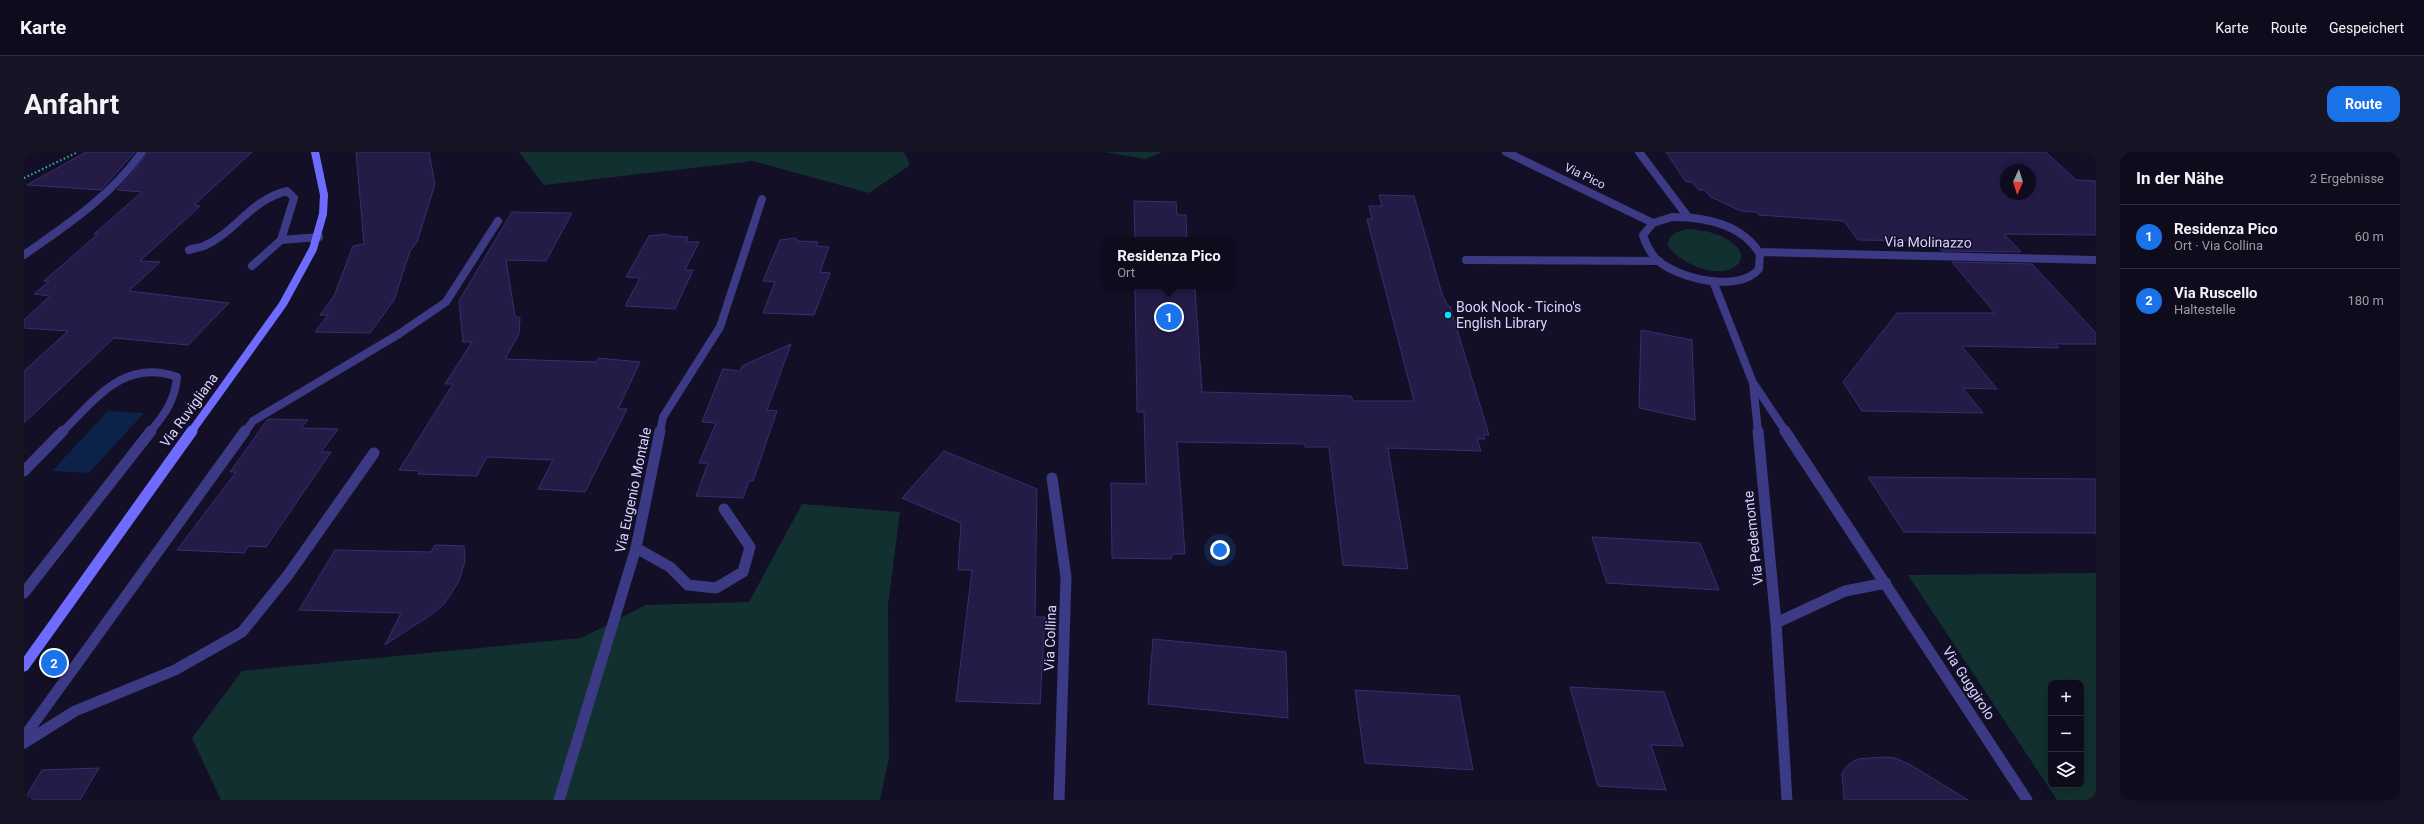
<!DOCTYPE html>
<html lang="de">
<meta charset="utf-8">
<style>
:root{--surface:#0e0b1c;--page:#171425;--text:#f1f3f6;--muted:#9b9ba3;--line:#2e2b3b;--accent:#1a73e8}
body{margin:0;font-family:Roboto,sans-serif;background:var(--page);color:var(--text)}
.controls{position:absolute;right:12px;bottom:12px;display:grid;overflow:hidden;border-radius:8px;box-shadow:0 2px 10px #0003}
.controls button{width:36px;height:36px;display:grid;place-items:center;padding:0;border:0;border-bottom:1px solid var(--line);background:var(--surface);color:var(--text);font:20px sans-serif}
.compass{position:absolute;left:1976px;top:12px;width:36px;height:36px;border-radius:50%;background:var(--surface);box-shadow:0 2px 10px #0003;rotate:184deg}
.you{position:absolute;left:1196px;top:398px;width:14px;height:14px;margin:-10px;border:3px solid #fff;border-radius:50%;background:#1a73e8;box-shadow:0 0 0 6px #1a73e833}
.badge{display:grid;place-items:center;width:26px;height:26px;border-radius:50%;background:var(--accent);color:#fff;font-size:13px;font-weight:700}
.pin{position:absolute;translate:-50% -50%;border:2px solid #fff;box-shadow:0 1px 4px #0006}
.popup{position:absolute;left:1079px;top:85px;width:132px;height:52px;box-sizing:border-box;display:grid;place-content:center;border-radius:8px;background:var(--surface);filter:drop-shadow(0 1px 3px #0005);font-size:13px;white-space:nowrap;color:var(--muted)}
.popup b{font-size:15px;color:var(--text)}
.popup::after{content:'';position:absolute;left:50%;top:100%;margin-left:-8px;border:8px solid transparent;border-top-color:var(--surface)}
.list{margin:0;padding:0;list-style:none}
h2{display:flex;justify-content:space-between;align-items:center;height:52px;margin:0;padding:0 16px;font-size:17px}
h2 small{font-size:13px;font-weight:400;color:var(--muted)}
.list li{display:grid;grid-template-columns:26px 1fr auto;gap:12px;align-items:center;box-sizing:border-box;height:64px;padding:0 16px;border-top:1px solid var(--line)}
.list b{display:block;font-size:15px;white-space:nowrap}
.list p{margin:0;font-size:13px;white-space:nowrap;color:var(--muted)}
.list em{font-size:13px;font-style:normal;color:var(--muted)}
.icon{flex:none;width:22px;height:22px;fill:none;stroke:currentColor;stroke-width:2;stroke-linecap:round;stroke-linejoin:round}
.map{position:relative;flex:none;width:2072px;height:648px;overflow:hidden;border-radius:12px}
header{display:flex;align-items:center;gap:24px;box-sizing:border-box;height:56px;padding:0 20px;background:var(--surface);border-bottom:1px solid var(--line)}
header strong{font-size:19px}
nav{display:flex;gap:22px;margin-inline-start:auto;font-size:14px}
.intro{display:flex;align-items:center;justify-content:space-between;box-sizing:border-box;height:96px;padding:0 24px}
h1{margin:0;font-size:28px}
.button{padding:10px 18px;border-radius:12px;background:var(--accent);color:#fff;font-size:14px;font-weight:700}
main{display:flex;gap:24px;padding:0 24px}
aside{flex:1;background:var(--surface);border-radius:12px;box-shadow:0 2px 10px #0003}
.map>svg:first-child{display:block}
.green{fill:#12302f;fill-rule:evenodd}
.water{fill:#0c2248}
.building{fill:#241b47;stroke:#3b2d73;fill-rule:evenodd}
.lines{fill:none;stroke-linecap:round;stroke-linejoin:round}
.path{stroke:#2fb8b0;stroke-width:2;stroke-dasharray:1.5 2.5;stroke-linecap:butt}
.lane-far1{stroke:#3d3a85;stroke-width:8}
.lane{stroke:#3d3a85;stroke-width:11}
.street-far1{stroke:#3d3a85;stroke-width:8}
.street{stroke:#3d3a85;stroke-width:11}
.secondary-far1{stroke:#6f6bff;stroke-width:8}
.secondary{stroke:#6f6bff;stroke-width:11}
.poi-dot{fill:#00e5ff;stroke:#130f26;stroke-width:1.5}
.labels{text-anchor:middle;dominant-baseline:central;stroke-width:3;stroke-linejoin:round;paint-order:stroke}
.far-street-label{font-size:12px;fill:#d9d4ff;stroke:#130f26}
.street-label{font-size:14px;fill:#d9d4ff;stroke:#130f26}
.poi-label{font-size:14px;fill:#d9d4ff;stroke:#130f26;text-anchor:start}
</style>
<header>
<strong>Karte</strong>
<nav><a>Karte</a><a>Route</a><a>Gespeichert</a></nav>
</header>
<div class="intro"><h1>Anfahrt</h1><a class="button">Route</a></div>
<main>
<div class="map">
<svg width="2072" height="648" viewBox="0 0 2072 648">
<rect width="100%" height="100%" fill="#130f26"/>
<path class="green" d="M495,0H880L886,13L845,41L729,9L520,33Z
M1080,0H1138L1121,7Z
M1663,77C1680,78 1704,82 1715,98C1718,103 1718,108 1714,112C1697,130 1655,111 1644,94C1644,82 1653,80 1663,77Z
M778,352L876,360L864,453L865,605L856,648H197L168,586L218,519L557,486L622,453L725,450Z
M2072,421V648H2033L1884,423ZM2027,531H2057V633H2027Z"/>
<path class="water" d="M84,259L120,261L65,321L28,319Z"/>
<path class="building" d="M62,0H111L77,38L3,33Z
M124,0H228L170,53L176,54L116,109L136,110L105,139L205,151L164,193L90,186L0,271V219L44,179L0,176V168L26,144L10,142L25,129H20L74,82H70L118,40L93,38L110,19Z
M332,0H405L411,32L393,90L386,99L370,148L346,181L291,180L304,163H296L310,144L329,94L340,92Z
M1642,0H2022L2052,28L2072,29V83L1980,82L1997,100L1918,99L1910,89L1834,88L1820,69L1735,63L1733,60L1717,59L1687,45L1680,38H1675L1668,30H1662ZM1982,18H2006V42H1982Z
M1355,43L1390,44L1418,142L1424,154H1426L1465,283H1459L1461,287H1453L1457,299L1364,296L1384,417L1319,413L1305,295H1281V292L1153,290L1161,402H1148L1147,407L1088,406L1087,331L1122,332L1120,260H1113L1111,134H1167V136L1171,137L1178,240L1327,244L1329,249H1390L1343,67H1348L1345,54H1358Z
M1110,49L1152,50L1153,63H1162L1163,88H1111Z
M488,60L548,61L522,109L482,108L491,164L496,166L495,182L481,207L572,210L574,206L616,210L594,257H603L561,340L514,337L529,308L463,305L453,324L394,322L396,319L375,318L429,232H421L448,190H439L435,149Z
M642,82L645,84L664,85L662,90H675L661,118H669L651,157L601,154L616,126L602,125L625,84Z
M771,86L774,89L794,90L792,94L805,95L796,120L806,121L790,163L739,161L751,130L739,129L756,88Z
M1928,110L2008,112L2072,181V192H2031L2035,196L1938,194L1973,237L1939,236L1959,261L1838,259L1819,230L1873,161H1971Z
M1617,178L1668,188L1671,268L1615,256Z
M767,192L743,258L753,259L729,329H725L719,346L672,344L684,311H675L692,271L678,270L699,217L716,219L718,214Z
M244,267L284,268L277,276L314,277L297,300H307L242,395L224,394L220,401L153,398L212,320H206Z
M920,299L1013,337L1011,465H1021L1016,552L932,549L948,418H934L937,371L878,346Z
M1844,325L2072,327V381L1880,380Z
M1568,385L1676,391L1695,438L1583,431Z
M411,393L440,394L441,409L435,429L421,451L411,460L361,493L377,461L275,458L311,398L407,400Z
M1129,487L1262,500L1264,566L1124,552Z
M1546,535L1640,540L1659,594L1627,593L1642,638L1574,634Z
M1331,538L1435,544L1449,618L1341,611Z
M1858,605L1871,606L1887,613L1944,648H1820L1818,621L1825,612L1834,607Z
M75,616L56,648H0L18,618Z"/>
<g class="lines">
<path class="path" d="M0,26L54,0"/>
<path class="lane-far1" d="M165,98C170,96 175,96 180,94C212,80 226,48 263,39L270,46L257,88L295,85
M1442,108L1635,109
M228,114L257,88
M38,280C72,247 100,206 153,225C151,248 141,262 126,280
M221,280L229,269L375,182L422,150L474,69"/>
<path class="lane" d="M0,319L39,279
M612,396L646,415L664,433L692,436L719,420L726,395L700,357
M0,441L127,279
M0,585L221,279
M0,591L51,559L151,518L218,480L264,423L350,301"/>
<path class="street-far1" d="M1482,0L1629,71
M1615,0L1664,65
M1648,65C1681,65 1718,72 1736,102L1735,117C1714,142 1652,126 1632,107C1625,99 1622,93 1619,83L1629,71Z
M1735,100L2072,108
M0,103C44,72 87,44 118,0
M1689,129L1729,231L1734,280
M1730,232L1762,280
M636,280L639,265L696,175L738,47"/>
<path class="street" d="M1734,279L1752,471L1763,648
M1761,279L2003,648
M1028,326L1042,425L1035,648
M1752,471L1821,439L1862,431
M535,648L612,396L636,279"/>
<path class="secondary-far1" d="M167,280L259,152L289,97L299,62L300,43L291,0"/>
<path class="secondary" d="M0,514L168,279"/>
</g>
<circle class="poi-dot" cx="1424" cy="163" r="4"/>
<g class="labels">
<g class="far-street-label">
<text transform="translate(1561 24) rotate(26)">Via Pico</text>
</g>
<g class="street-label">
<text transform="translate(1904 90) rotate(1)">Via Molinazzo</text>
<text transform="translate(165 258) rotate(-54)">Via Ruvigliana</text>
<text transform="translate(609 338) rotate(-78)">Via Eugenio Montale</text>
<text transform="translate(1729 386) rotate(-96)">Via Pedemonte</text>
<text transform="translate(1026 486) rotate(-88)">Via Collina</text>
<text transform="translate(1945 531) rotate(57)">Via Guggirolo</text>
</g>
<g class="poi-label">
<text x="1432" y="155">Book Nook - Ticino's<tspan x="1432" dy="16">English Library</tspan></text>
</g>
</g>
</svg>
<div class="controls">
<button>+</button>
<button>−</button>
<button><svg class="icon" aria-label="layers" viewBox="0 0 24 24"><path d="M12 4l9 5-9 5-9-5zM3 14l9 5 9-5"/></svg></button>
</div>
<svg class="compass" viewBox="-18 -18 36 36"><path d="M0-13l5 13h-10z" fill="#e53935"/><path d="M0 13l5-13h-10z" fill="#9b9ba3"/></svg>
<div class="you"></div>
<div class="pin badge" style="left:1145px;top:165px">1</div>
<div class="popup"><b>Residenza Pico</b>Ort</div>
<div class="pin badge" style="left:30px;top:511px">2</div>
</div>
<aside>
<h2>In der Nähe<small>2 Ergebnisse</small></h2>
<ul class="list">
<li><span class="badge">1</span><div><b>Residenza Pico</b><p>Ort · Via Collina</p></div><em>60 m</em></li>
<li><span class="badge">2</span><div><b>Via Ruscello</b><p>Haltestelle</p></div><em>180 m</em></li>
</ul>
</aside>
</main>
